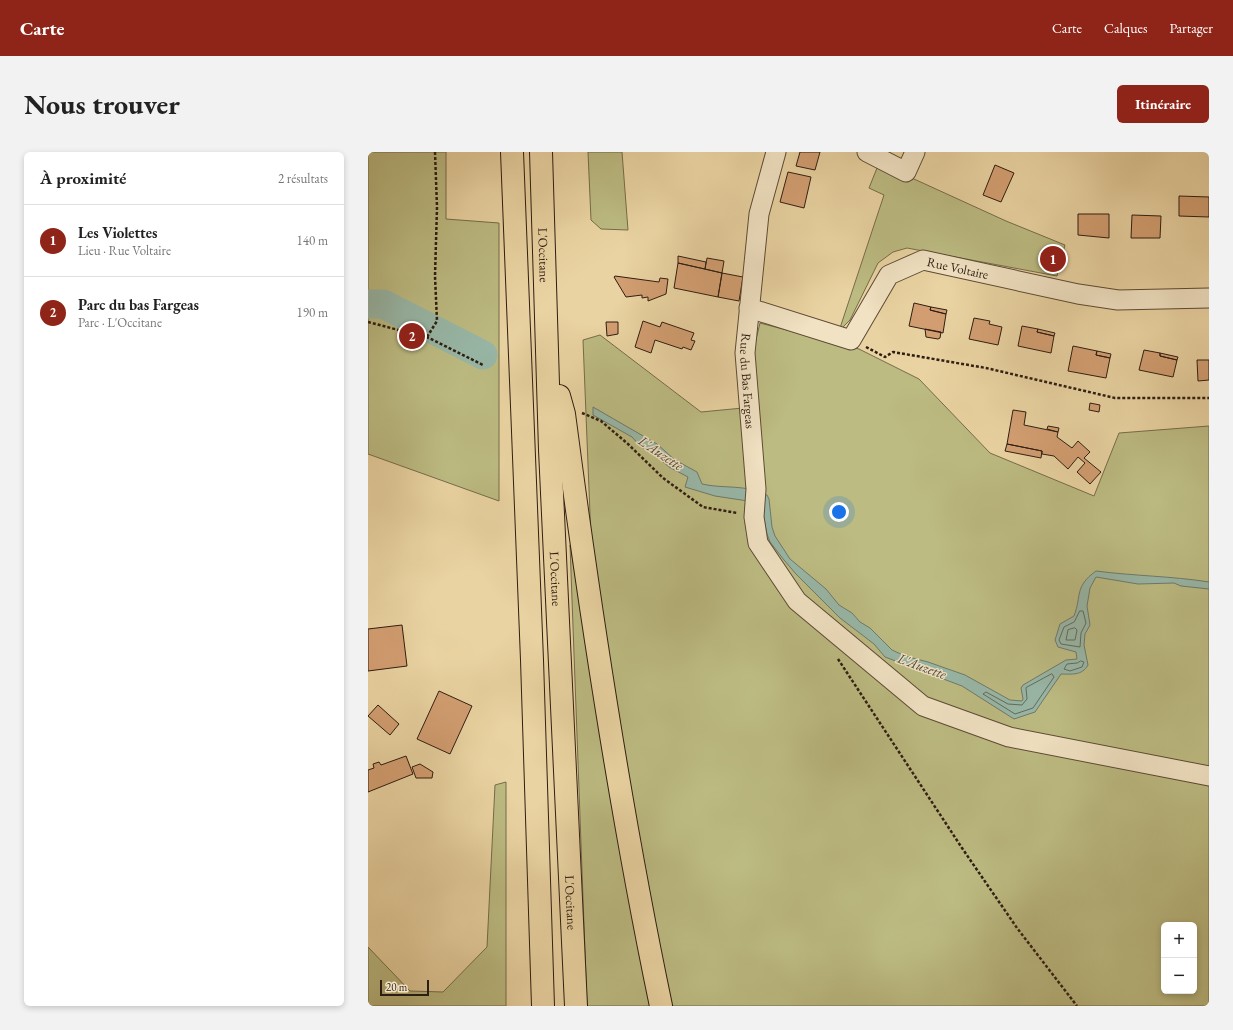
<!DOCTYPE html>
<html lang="fr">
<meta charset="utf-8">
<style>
:root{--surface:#fff;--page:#f2f2f2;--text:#222;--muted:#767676;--line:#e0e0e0;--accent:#8f2418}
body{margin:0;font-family:"EB Garamond",serif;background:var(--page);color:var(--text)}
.controls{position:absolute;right:12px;bottom:12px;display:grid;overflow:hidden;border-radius:6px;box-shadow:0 2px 6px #0003}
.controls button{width:36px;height:36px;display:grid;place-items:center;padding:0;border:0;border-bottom:1px solid var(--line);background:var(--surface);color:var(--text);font:20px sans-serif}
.scale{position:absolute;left:12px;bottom:10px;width:49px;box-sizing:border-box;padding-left:4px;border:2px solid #2e1d12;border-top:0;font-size:11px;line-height:14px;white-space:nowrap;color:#2e1d12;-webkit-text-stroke:3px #f1e2c3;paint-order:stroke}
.you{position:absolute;left:471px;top:360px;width:14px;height:14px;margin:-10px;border:3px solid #fff;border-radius:50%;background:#1a73e8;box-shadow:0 0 0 6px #1a73e833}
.badge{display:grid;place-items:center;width:26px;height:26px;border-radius:50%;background:var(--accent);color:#fff;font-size:13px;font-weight:700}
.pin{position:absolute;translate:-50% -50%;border:2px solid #fff;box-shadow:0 1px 4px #0006}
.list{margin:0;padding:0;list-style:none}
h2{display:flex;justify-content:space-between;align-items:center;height:52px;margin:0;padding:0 16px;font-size:17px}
h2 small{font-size:13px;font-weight:400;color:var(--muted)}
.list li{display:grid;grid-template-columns:26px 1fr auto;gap:12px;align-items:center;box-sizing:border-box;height:72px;padding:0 16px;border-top:1px solid var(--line)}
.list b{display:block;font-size:15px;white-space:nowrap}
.list p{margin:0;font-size:13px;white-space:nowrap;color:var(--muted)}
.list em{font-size:13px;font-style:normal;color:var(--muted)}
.map{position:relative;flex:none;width:841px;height:854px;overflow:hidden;border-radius:6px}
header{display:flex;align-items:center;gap:24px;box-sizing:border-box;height:56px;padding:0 20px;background:var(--accent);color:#fff}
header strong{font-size:19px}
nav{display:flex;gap:22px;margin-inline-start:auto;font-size:14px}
.intro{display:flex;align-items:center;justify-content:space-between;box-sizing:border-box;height:96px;padding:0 24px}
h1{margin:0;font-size:28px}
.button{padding:10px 18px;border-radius:6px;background:var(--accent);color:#fff;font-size:14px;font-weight:700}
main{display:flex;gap:24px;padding:0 24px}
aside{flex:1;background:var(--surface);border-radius:6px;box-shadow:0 2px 6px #0003}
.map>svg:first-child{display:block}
.green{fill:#bcbb82;stroke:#756c4a;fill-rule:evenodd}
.water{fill:#98b7a7;stroke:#6e796b}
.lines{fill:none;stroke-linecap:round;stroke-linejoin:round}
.shore{stroke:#636a5c;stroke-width:1}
.river{stroke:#98b7a7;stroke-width:29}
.building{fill:#d39f72;stroke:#2e1d12}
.street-casing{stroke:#5d4a36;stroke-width:21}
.highway-casing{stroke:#2e1d12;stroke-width:24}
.path{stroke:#2e1d12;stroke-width:2.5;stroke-dasharray:3 2;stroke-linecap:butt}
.street{stroke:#f1e2c3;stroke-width:19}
.highway{stroke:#ead3a2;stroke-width:22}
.labels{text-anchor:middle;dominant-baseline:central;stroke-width:3;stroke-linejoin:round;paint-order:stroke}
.street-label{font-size:13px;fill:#2e1d12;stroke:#f1e2c3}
.water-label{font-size:14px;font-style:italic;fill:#4e4b3f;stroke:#f1e2c3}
</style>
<header>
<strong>Carte</strong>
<nav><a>Carte</a><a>Calques</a><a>Partager</a></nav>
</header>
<div class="intro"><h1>Nous trouver</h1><a class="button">Itinéraire</a></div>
<main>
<aside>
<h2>À proximité<small>2 résultats</small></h2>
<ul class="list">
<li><span class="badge">1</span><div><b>Les Violettes</b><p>Lieu · Rue Voltaire</p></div><em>140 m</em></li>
<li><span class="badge">2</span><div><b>Parc du bas Fargeas</b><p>Parc · L'Occitane</p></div><em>190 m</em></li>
</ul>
</aside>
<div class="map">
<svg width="841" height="854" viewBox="0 0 841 854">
<rect width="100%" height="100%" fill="#ead3a2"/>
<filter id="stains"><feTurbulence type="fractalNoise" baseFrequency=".005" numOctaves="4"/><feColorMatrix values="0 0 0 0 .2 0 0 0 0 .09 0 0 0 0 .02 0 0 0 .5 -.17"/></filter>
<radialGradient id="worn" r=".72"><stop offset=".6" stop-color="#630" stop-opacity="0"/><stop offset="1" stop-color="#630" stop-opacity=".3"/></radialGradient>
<path class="green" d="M0,0H78V67L131,71V349L0,302Z
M220,0H254L260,78L233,77L223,68Z
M511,11L638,69L697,93L689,124L539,96L525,100L510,111L482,168L471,179L516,43L501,36Z
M392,171L491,197L551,227L622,301L726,344L751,281L841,274V854H303L225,436L215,188L232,183L333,260L375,256L384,204ZM796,773H826V839H796Z
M202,393L268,773L285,854H219Z
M138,630V854H0V795L42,839L75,840L119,795L127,633Z"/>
<path class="water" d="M0,148C29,151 54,167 80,179L82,189C57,177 28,156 0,156Z
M225,255L289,292L307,308L329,320L334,332C355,337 378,332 399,343L401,347L404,375L407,384L422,407L458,437L471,453L484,461L492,470L502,476L524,498L537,504L560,510L597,523L642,548L654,549L655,547L653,536L655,533L698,508L709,507L708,500L690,495L687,488L692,472L706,464C714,443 706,435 728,419C766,424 803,424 841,430V437L813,434L806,431L770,432L728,425L722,436L719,454L722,473L717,482L716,493L720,513C714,524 703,522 693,522L667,560L646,567L594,534L517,505L506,492L472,466L428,422L416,408L402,390L399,382L393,351L347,344L317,335L320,325L301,315L284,300L273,295L264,285L225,263Z"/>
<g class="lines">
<path class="shore" d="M712,459H715L718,471L713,481L712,495L693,492L691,488L696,475L706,470Z
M707,476L709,478L707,488H698L700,478Z
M713,509L716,510L714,515L702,519L696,517L699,512L709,511Z
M684,522L686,525L665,556L647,562L615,542L618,540L640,552L654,553L659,547L658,536Z"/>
<path class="river" d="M0,152H15L115,203"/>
</g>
<path class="building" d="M432,0H452L447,18L428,14Z
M627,13L646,21L633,50L615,43Z
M420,20L443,25L436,56L412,50Z
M811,44L841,45V65L811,64Z
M710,62H741V86L710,83Z
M764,63L793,64L792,86H763Z
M310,104L338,110L337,117L310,111Z
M339,106L356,109L354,121L337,117Z
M310,111L354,121L350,145L306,136Z
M354,121L375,125L371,149L350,145Z
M247,124L291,130L292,126L300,127L298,142L280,149V145L274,146V143L258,145L246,125Z
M546,151L563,155L562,158L578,162L575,181L541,174Z
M563,155L579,158L578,162L562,158Z
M606,166L622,169L621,172L634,175L630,193L601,187Z
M275,169L292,175L294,170L326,181L323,188L327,189L323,198L315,195L314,197L287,188L283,201L267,195Z
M238,170H250V182L239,184Z
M654,174L670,177L669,180L686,184L683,201L650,194Z
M557,177L573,180L572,186L570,187L558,185Z
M670,177L687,181L686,184L669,180Z
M705,194L729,199L728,203L742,206L738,226L700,219Z
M776,198L792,201V204L809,208L805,225L771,218Z
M729,199L743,202L742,206L728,203Z
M792,201L810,205L809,208L792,204Z
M829,208H841V228L830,229Z
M722,251L732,253L731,260L721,258Z
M645,258L658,260L656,273L690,280L689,285L704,296L710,289L722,300L716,306L733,320L722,332L709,320L717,311L710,305L700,317L686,304L674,302V299L639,292Z
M680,274L691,276L690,280L679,277Z
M639,292L674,299L673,306L637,299Z
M34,473L39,514L0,519V477Z
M71,539L104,554L82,602L49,587Z
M10,553L31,572L22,583L0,564Z
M38,604L45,622L0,640V618L6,616L5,612L11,610L13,613Z
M52,612L65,620L64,626H48L44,615Z"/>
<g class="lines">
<g class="street-casing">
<g id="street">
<path id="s1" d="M408,0L391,62L377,201L388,337L386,365L390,391L429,449L555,554L641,585L841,624"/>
<path d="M499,0L538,20L547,0"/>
<path id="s2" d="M381,156L483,188L521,123L555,108L710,142L750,148L841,146"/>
</g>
</g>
<g class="highway-casing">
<g id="highway">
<path d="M144,0L164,508L175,854"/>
<path id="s3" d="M173,0L182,298L208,854"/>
<path d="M191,244L196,262C222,460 252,658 293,854"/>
</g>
</g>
<path class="path" d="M0,170L61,186L115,213
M59,185L69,169L67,124L69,55L67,0
M498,195L517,205L525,200L618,216L747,246H841
M214,261L233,269L260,292L295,326L335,355L369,361
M470,507L594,696L649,776L709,854"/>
<use href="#street" class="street"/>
<use href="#highway" class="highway"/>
</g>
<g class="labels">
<g class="street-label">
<text stroke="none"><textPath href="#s3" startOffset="103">L'Occitane</textPath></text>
<text stroke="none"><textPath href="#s2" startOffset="255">Rue Voltaire</textPath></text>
<text stroke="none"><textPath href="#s1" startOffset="232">Rue du Bas Fargeas</textPath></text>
<text stroke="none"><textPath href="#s3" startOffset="427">L'Occitane</textPath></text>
<text stroke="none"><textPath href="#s3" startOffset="751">L'Occitane</textPath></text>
</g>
<g class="water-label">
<text transform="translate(293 301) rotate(34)">L'Auzette</text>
<text transform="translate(554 514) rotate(20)">L'Auzette</text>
</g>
</g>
<rect width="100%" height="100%" filter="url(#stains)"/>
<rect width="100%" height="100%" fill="url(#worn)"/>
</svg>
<div class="controls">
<button>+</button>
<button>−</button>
</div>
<div class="scale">20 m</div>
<div class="you"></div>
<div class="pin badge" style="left:685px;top:107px">1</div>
<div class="pin badge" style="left:44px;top:184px">2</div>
</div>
</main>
